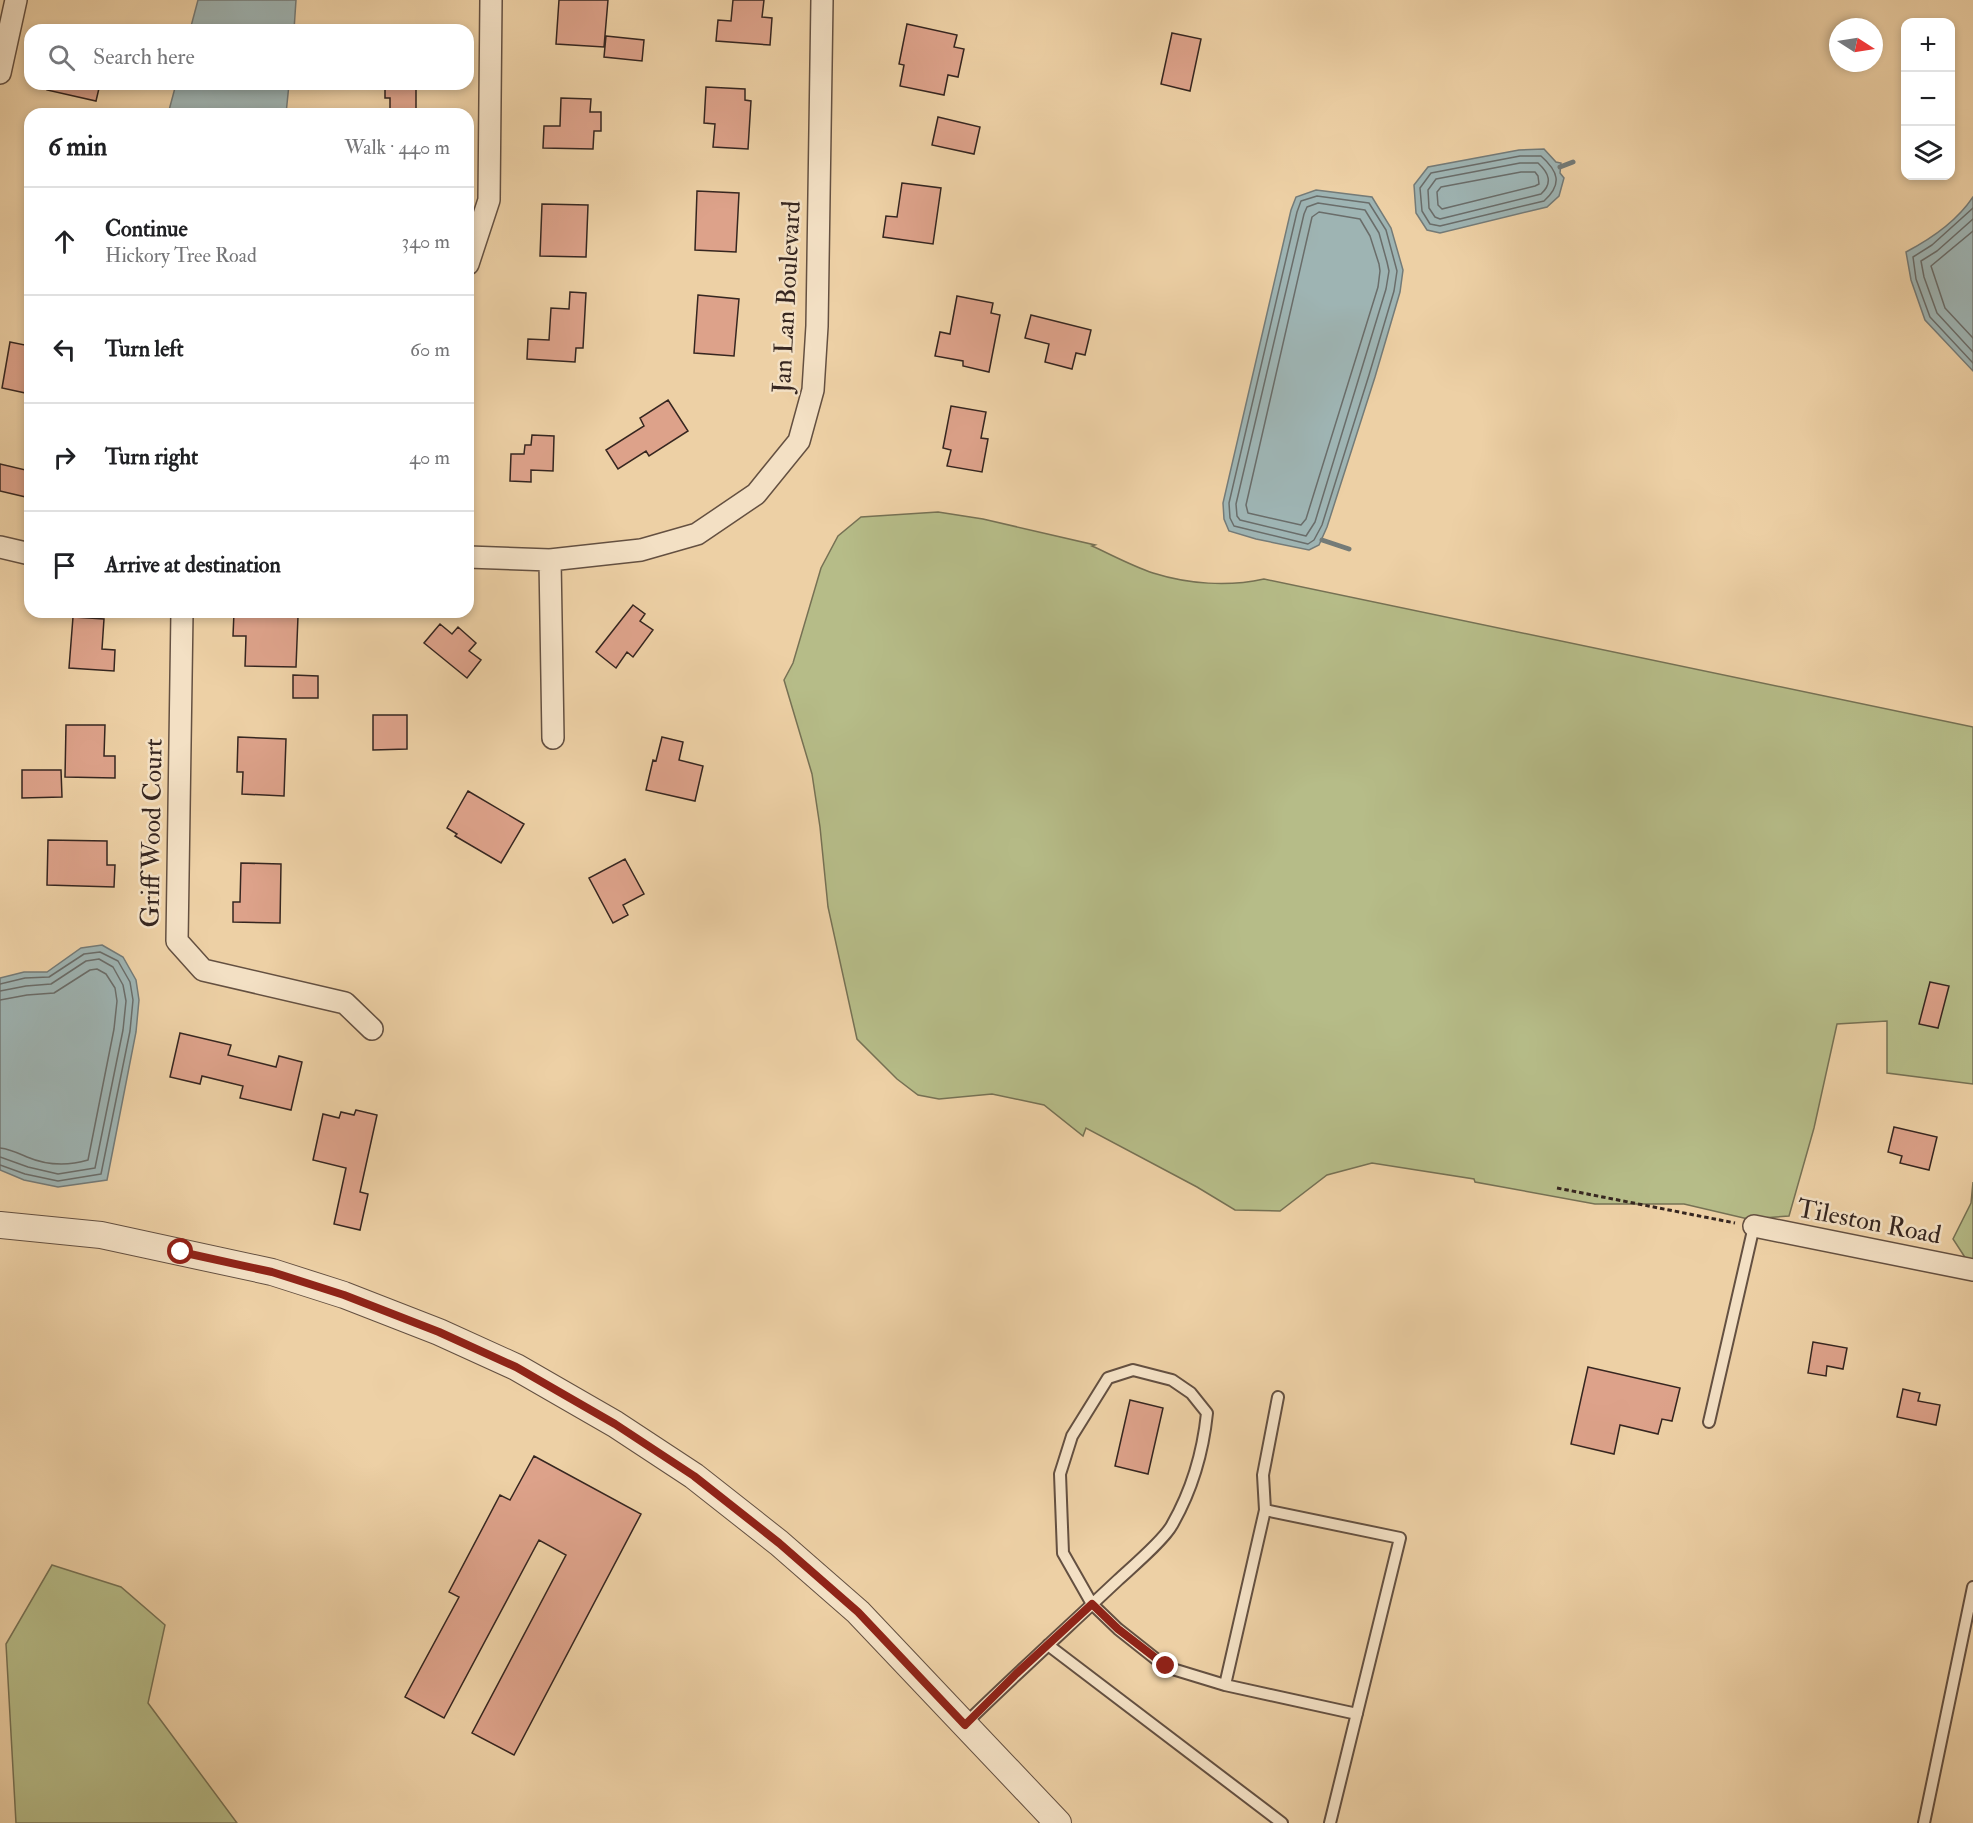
<!DOCTYPE html>
<meta charset="utf-8">
<style>
:root{--surface:#fff;--page:#f2f2f2;--text:#202124;--muted:#757577;--line:#e0e0e0}
body{margin:0;font-family:"IM FELL Double Pica",serif;background:var(--page);color:var(--text)}
.controls{position:absolute;right:18px;top:18px;display:grid;overflow:hidden;border-radius:12px;box-shadow:0 3px 9px #0003}
.controls button{width:54px;height:54px;display:grid;place-items:center;padding:0;border:0;border-bottom:2px solid var(--line);background:var(--surface);color:var(--text);font:30px sans-serif}
.compass{position:absolute;left:1829px;top:18px;width:54px;height:54px;border-radius:50%;background:var(--surface);box-shadow:0 3px 9px #0003;rotate:102deg}
.stop{position:absolute;width:18px;height:18px;margin:-14px;border:4px solid #8f2418;border-radius:50%;background:#fff}
.stop.end{background:#8f2418;border-color:#fff;box-shadow:0 2px 6px #0008}
.list{margin:0;padding:0;list-style:none}
h2{display:flex;justify-content:space-between;align-items:center;height:78px;margin:0;padding:0 24px;font-size:26px}
h2 small{font-size:20px;font-weight:400;color:var(--muted)}
.list li{display:grid;grid-template-columns:39px 1fr auto;gap:18px;align-items:center;box-sizing:border-box;height:108px;padding:0 24px;border-top:2px solid var(--line)}
.list b{display:block;font-size:22px;white-space:nowrap}
.list p{margin:0;font-size:20px;white-space:nowrap;color:var(--muted)}
.list em{font-size:20px;font-style:normal;color:var(--muted)}
.icon{flex:none;width:33px;height:33px;fill:none;stroke:currentColor;stroke-width:2;stroke-linecap:round;stroke-linejoin:round}
.map{position:relative;flex:none;width:1973px;height:1823px;overflow:hidden}
.search{position:absolute;background:var(--surface);box-shadow:0 3px 9px #0003;left:24px;top:24px;width:450px;height:66px;display:flex;align-items:center;gap:15px;box-sizing:border-box;padding:0 21px;border-radius:18px;color:var(--muted);font-size:22px}
.panel{position:absolute;background:var(--surface);box-shadow:0 3px 9px #0003;left:24px;top:108px;width:450px;height:510px;border-radius:18px}
.map>svg:first-child{display:block}
.green{fill:#b6bc88;stroke:#767154;stroke-width:1.5}
.water{fill:#9eb4b3;stroke:#747b78;stroke-width:1.5}
.lines{fill:none;stroke-linecap:round;stroke-linejoin:round}
.shore{stroke:#6a6d6a;stroke-width:1.5}
.stream{stroke:#747b78;stroke-width:5}
.building{fill:#dda28a;stroke:#362620;stroke-width:1.5}
.service-casing{stroke:#645041;stroke-width:14}
.minor-casing{stroke:#645041;stroke-width:24}
.tertiary-casing{stroke:#645041;stroke-width:28}
.path{stroke:#362620;stroke-width:3;stroke-dasharray:4.5 3;stroke-linecap:butt}
.service{stroke:#f3e0c4;stroke-width:10}
.minor{stroke:#f3e0c4;stroke-width:21}
.tertiary{stroke:#f3e0c4;stroke-width:26}
.route{stroke:#8f2418;stroke-width:8}
.labels{text-anchor:middle;dominant-baseline:central;stroke-width:5;stroke-linejoin:round;paint-order:stroke}
.street-label{font-size:26px;fill:#362620;stroke:#f3e0c4}
</style>
<div class="map">
<svg width="1973" height="1823" viewBox="0 0 1973 1823">
<rect width="100%" height="100%" fill="#edd0a5"/>
<filter id="stains"><feTurbulence type="fractalNoise" baseFrequency=".00333" numOctaves="4"/><feColorMatrix values="0 0 0 0 .2 0 0 0 0 .09 0 0 0 0 .02 0 0 0 .5 -.17"/></filter>
<radialGradient id="worn" r=".72"><stop offset=".6" stop-color="#630" stop-opacity="0"/><stop offset="1" stop-color="#630" stop-opacity=".3"/></radialGradient>
<path class="green" d="M938,512L983,519L1095,545L1092,546C1112,555 1132,566 1153,573C1188,584 1228,587 1264,579L1973,727V1084L1887,1073V1021L1837,1024L1814,1128L1789,1216L1748,1219L1684,1204H1595L1475,1182L1474,1179L1372,1163L1327,1175L1280,1211L1235,1210L1197,1187L1086,1128L1083,1136L1044,1105L992,1094L939,1099L918,1095L897,1079L857,1039L828,907L820,827L812,774L784,680L793,663L821,568L838,536L861,517Z
M1973,1182V1266L1970,1265L1953,1239L1971,1203Z
M52,1565L121,1587L165,1625L148,1703L237,1823H16L6,1644Z"/>
<path class="water" d="M198,0H296L294,30H190Z
M176,84H289L286,114H168Z
M1544,149L1556,162L1561,163L1560,173L1564,178L1559,196L1547,207L1440,233L1427,230L1416,213L1414,185L1428,167L1519,150Z
M1316,190L1372,197L1391,228L1403,270L1400,292L1375,377L1327,527L1319,545L1309,550L1256,539L1229,531L1224,519L1223,503L1291,210L1296,197Z
M1973,197V371L1925,320L1911,280L1906,252C1931,239 1957,221 1973,197Z
M102,945L123,957L136,980L139,1000L136,1032L107,1180L58,1187L24,1180L0,1170V978L24,972H47L81,948Z"/>
<g class="lines">
<path class="shore" d="M1520,156H1541C1558,171 1563,184 1544,201L1440,226L1430,224L1422,211L1420,188L1431,173Z
M1520,163H1538C1549,173 1553,183 1541,194L1440,219L1435,217L1429,208L1428,190L1436,179Z
M1521,172H1535L1538,176L1539,184L1535,186L1442,209L1438,205L1437,192L1441,187Z
M1317,196L1369,203L1386,230L1397,271L1394,291L1369,375L1322,525L1314,540L1308,544L1234,526L1230,518L1229,503L1297,212L1301,201Z
M1318,203L1365,210L1379,233L1387,262L1389,271L1386,289L1315,522L1306,536L1240,520L1237,516L1236,504L1304,214L1307,207Z
M1973,208L1932,245L1913,257L1916,279L1930,317L1973,363
M1319,212L1360,219L1370,236L1379,264L1380,271L1378,287L1306,519L1301,525L1248,513L1246,505L1312,217Z
M1973,219L1937,251L1921,261L1924,277L1937,313L1973,352
M1973,231L1931,266L1945,308L1973,338
M0,984L25,978L49,977L84,954L100,952L118,961L130,982L133,1000L130,1031L101,1174L58,1181L25,1174L0,1165
M0,991L26,986L51,984L86,961L99,959L113,967L123,985L126,1001L123,1030L95,1168L58,1174L28,1167L0,1157
M0,1000L27,995L54,993L90,970L97,969L106,974L115,988L117,1001L114,1029L88,1160C68,1166 46,1165 27,1157C18,1153 10,1149 0,1148"/>
<path class="stream" d="M1560,167L1573,162
M1322,540L1349,549"/>
</g>
<path class="building" d="M559,0H608L604,47L556,44Z
M733,0H764L762,17L772,18L770,45L716,41L718,20L731,21Z
M907,24L957,35L954,47L964,49L958,77L948,75L944,95L900,86L904,65L899,64Z
M1172,33L1201,39L1190,91L1161,84Z
M606,36L644,40L642,61L604,57Z
M48,84H100L96,101L47,90Z
M385,84H416V110L390,111V98H385Z
M706,87L745,89V100L751,101L748,149L713,147L715,124L704,123Z
M561,98L591,99L590,112H601V131H594L593,149L543,148L544,126H560Z
M938,117L980,127L974,154L932,145Z
M902,183L941,188L933,244L883,237L886,216L897,217Z
M697,191L739,193L736,252L695,250Z
M542,204L588,205L586,257L540,256Z
M570,292L586,293L583,348H576L575,362L527,359L528,339L549,340L551,308L569,309Z
M698,295L739,299L734,356L694,353Z
M957,296L993,303L991,313L1000,315L989,372L963,366V361L935,356L940,332L950,334Z
M1031,315L1091,330L1085,355L1076,353L1072,369L1045,362L1049,344L1025,338Z
M10,342L30,346V394L2,388Z
M668,400L688,431L649,456L646,451L618,469L606,450L644,426L640,418Z
M951,406L986,412L981,438L988,439L982,472L947,466L951,450L943,448Z
M532,435L554,436L553,471L531,470V482L510,481L511,454H524L525,445H531Z
M0,464L30,471V498L0,491Z
M633,605L645,614L640,621L653,630L633,657L627,652L616,668L596,652Z
M234,612H265L264,615L298,616L296,667L245,666L246,636H233Z
M73,617L104,619L102,649L115,650L114,671L69,668Z
M440,624L452,634L458,627L476,643L469,651L481,660L467,678L424,643Z
M293,675L318,676V698H293Z
M373,715H407V749L373,750Z
M66,725H105L104,756H115V778L65,777Z
M238,737L286,739L284,796L242,794L243,772H237Z
M662,737L683,742L679,760L703,766L695,801L646,790L653,760L656,761Z
M22,770H61L62,797L22,798Z
M468,791L524,824L501,863L455,836L457,834L447,828Z
M48,840L107,841V865H115L114,887L47,885Z
M625,859L644,894L623,905L628,915L613,923L589,878Z
M241,863L281,864L280,923L233,922V902H240Z
M1930,982L1949,986L1938,1028L1919,1024Z
M180,1033L231,1045L228,1055L276,1067L279,1056L302,1062L291,1110L240,1098L243,1086L202,1076L200,1084L170,1077Z
M356,1110L377,1115L360,1192L368,1194L360,1230L334,1224L346,1168L313,1160L323,1114L339,1118L341,1112L354,1115Z
M1894,1127L1937,1137L1929,1170L1900,1163L1902,1156L1888,1152Z
M1813,1342L1847,1348L1843,1369L1827,1366L1826,1376L1808,1373Z
M1588,1367L1680,1388L1672,1421L1662,1419L1658,1434L1620,1425L1614,1454L1571,1444Z
M1903,1389L1920,1393L1918,1401L1940,1405L1936,1425L1897,1417Z
M1130,1400L1163,1408L1148,1474L1115,1466Z
M534,1456L641,1514L514,1755L472,1733L566,1555L539,1540L444,1718L405,1697L459,1597L449,1592L500,1495L510,1500Z"/>
<g class="lines">
<g class="service-casing">
<path id="service" d="M1709,1422L1754,1226
M1265,1510L1400,1538L1330,1823
M1048,1645L1282,1823
M1225,1685L1357,1714
M965,1724C1015,1675 1067,1628 1118,1580C1132,1567 1164,1540 1172,1525C1192,1490 1203,1452 1207,1413L1191,1393L1172,1380L1133,1370L1108,1378L1072,1436L1060,1474L1063,1553L1092,1604L1118,1629L1166,1667L1225,1685L1265,1510L1263,1475L1278,1397
M1924,1823L1973,1587"/>
</g>
<g class="minor-casing">
<path id="minor" d="M0,73L16,0
M468,264L489,200L491,0
M0,547L30,554
M468,557L550,560L641,550L697,534L756,494L799,441L813,390L817,326L822,0
M550,560L553,738
M182,612L177,941L203,970L345,1003L372,1029
M1754,1226L1973,1270"/>
</g>
<g class="tertiary-casing">
<path id="tertiary" d="M0,1225L101,1235L272,1272L344,1295L439,1332L516,1367L615,1424L694,1476L779,1543L858,1612L1058,1823"/>
</g>
<path class="path" d="M1557,1188L1735,1223"/>
<use href="#service" class="service"/>
<use href="#minor" class="minor"/>
<use href="#tertiary" class="tertiary"/>
</g>
<g class="lines">
<path class="route" d="M181,1252L272,1272L344,1295L439,1332L516,1367L615,1424L694,1476L779,1543L858,1612L965,1725L1016,1674L1092,1604L1118,1629L1166,1666"/>
</g>
<g class="labels">
<g class="street-label">
<text transform="translate(787 297) rotate(-87)">Jan Lan Boulevard</text>
<text transform="translate(152 833) rotate(-89)">Griff Wood Court</text>
<text transform="translate(1869 1222) rotate(11)">Tileston Road</text>
</g>
</g>
<rect width="100%" height="100%" filter="url(#stains)"/>
<rect width="100%" height="100%" fill="url(#worn)"/>
</svg>
<div class="controls">
<button>+</button>
<button>−</button>
<button><svg class="icon" aria-label="layers" viewBox="0 0 24 24"><path d="M12 4l9 5-9 5-9-5zM3 14l9 5 9-5"/></svg></button>
</div>
<svg class="compass" viewBox="-18 -18 36 36"><path d="M0-13l5 13h-10z" fill="#e53935"/><path d="M0 13l5-13h-10z" fill="#757577"/></svg>
<div class="stop" style="left:181px;top:1252px"></div>
<div class="stop end" style="left:1166px;top:1666px"></div>
<div class="search"><svg class="icon" aria-label="search" viewBox="0 0 24 24"><circle cx="10" cy="10" r="6"/><path d="M15 15l6 6"/></svg>Search here</div>
<section class="panel">
<h2>6 min<small>Walk · 440 m</small></h2>
<ul class="list">
<li><svg class="icon" aria-label="ahead" viewBox="0 0 24 24"><path d="M12 20V5M6 11l6-6 6 6"/></svg><div><b>Continue</b><p>Hickory Tree Road</p></div><em>340 m</em></li>
<li><svg class="icon" aria-label="left" viewBox="0 0 24 24"><path d="M17 20v-9H6M10 6l-5 5 5 5"/></svg><div><b>Turn left</b></div><em>60 m</em></li>
<li><svg class="icon" aria-label="right" viewBox="0 0 24 24"><path d="M7 20v-9h11M14 6l5 5-5 5"/></svg><div><b>Turn right</b></div><em>40 m</em></li>
<li><svg class="icon" aria-label="arrive" viewBox="0 0 24 24"><path d="M6 21V4h12l-3 4 3 4H6"/></svg><div><b>Arrive at destination</b></div></li>
</ul>
</section>
</div>
